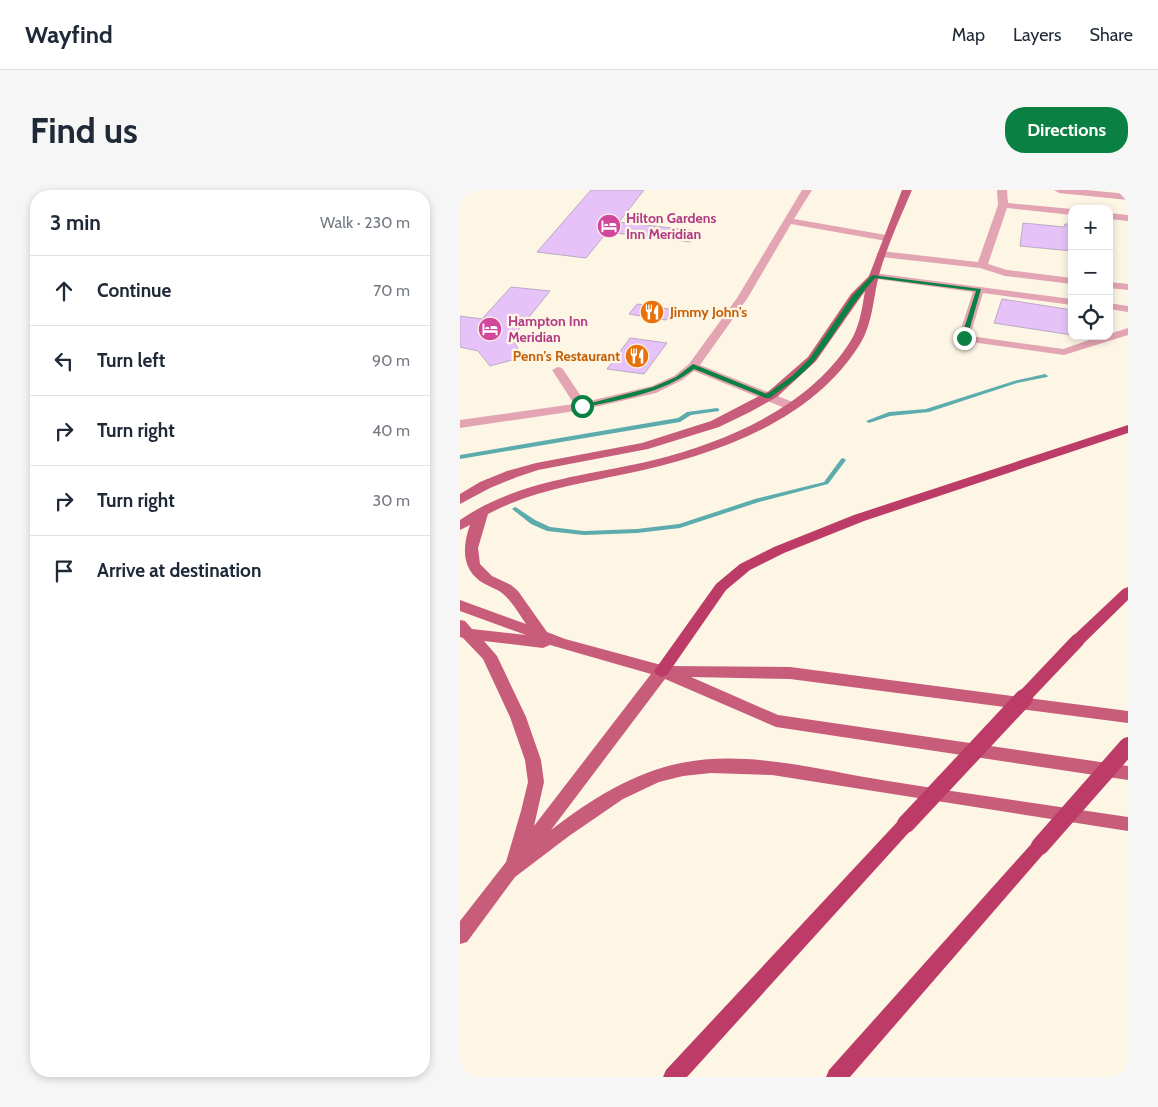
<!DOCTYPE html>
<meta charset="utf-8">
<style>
:root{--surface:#fff;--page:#f6f6f7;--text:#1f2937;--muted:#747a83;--line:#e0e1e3;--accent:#0b8043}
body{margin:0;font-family:Cabin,sans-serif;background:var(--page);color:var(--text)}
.controls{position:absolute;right:15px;top:15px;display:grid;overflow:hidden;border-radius:10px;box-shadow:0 2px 8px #0003}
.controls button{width:45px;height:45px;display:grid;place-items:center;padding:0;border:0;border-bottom:1px solid var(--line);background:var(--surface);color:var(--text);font:25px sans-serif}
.stop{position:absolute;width:15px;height:15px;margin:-11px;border:4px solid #0b8043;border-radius:50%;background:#fff}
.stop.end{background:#0b8043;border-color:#fff;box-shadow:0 1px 5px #0008}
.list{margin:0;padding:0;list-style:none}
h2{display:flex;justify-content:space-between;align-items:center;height:65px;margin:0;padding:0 20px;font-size:21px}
h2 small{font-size:16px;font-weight:400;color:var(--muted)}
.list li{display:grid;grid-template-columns:32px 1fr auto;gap:15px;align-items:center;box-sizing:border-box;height:70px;padding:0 20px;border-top:1px solid var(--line)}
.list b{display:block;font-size:19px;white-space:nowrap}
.list em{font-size:16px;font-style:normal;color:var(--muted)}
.icon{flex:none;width:28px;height:28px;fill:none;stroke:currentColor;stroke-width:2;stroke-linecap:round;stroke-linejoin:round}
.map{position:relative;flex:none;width:668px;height:887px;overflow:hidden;border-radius:20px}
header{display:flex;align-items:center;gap:30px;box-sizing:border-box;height:70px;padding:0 25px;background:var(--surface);border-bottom:1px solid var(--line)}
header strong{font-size:24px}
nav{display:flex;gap:28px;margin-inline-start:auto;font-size:18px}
.intro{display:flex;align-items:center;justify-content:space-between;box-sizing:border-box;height:120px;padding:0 30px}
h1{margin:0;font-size:35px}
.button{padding:12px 22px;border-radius:20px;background:var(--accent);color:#fff;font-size:18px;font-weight:700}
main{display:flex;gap:30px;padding:0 30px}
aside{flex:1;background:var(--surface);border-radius:20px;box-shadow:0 2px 8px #0003}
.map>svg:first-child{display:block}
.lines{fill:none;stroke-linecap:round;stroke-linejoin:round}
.stream{fill:#5cacae;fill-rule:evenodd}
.building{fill:#e7c2f9;stroke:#baa9c2}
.minor{fill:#e3a5b3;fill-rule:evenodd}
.major{fill:#c85c7b;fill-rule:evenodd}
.highway{fill:#bc3c67;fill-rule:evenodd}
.highway-bridge-far1{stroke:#bc3c67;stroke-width:14}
.highway-bridge{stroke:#bc3c67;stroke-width:18}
.route{fill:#0b8043}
.labels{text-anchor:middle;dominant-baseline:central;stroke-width:4.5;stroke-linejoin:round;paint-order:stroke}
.far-hotel-label{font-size:14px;font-weight:bold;fill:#b23c85;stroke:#fdf6e5;text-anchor:start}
.far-food-label{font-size:14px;font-weight:bold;fill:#c56008;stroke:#fdf6e5;text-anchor:start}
</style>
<header>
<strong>Wayfind</strong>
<nav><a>Map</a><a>Layers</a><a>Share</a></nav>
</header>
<div class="intro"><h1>Find us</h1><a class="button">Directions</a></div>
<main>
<aside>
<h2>3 min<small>Walk · 230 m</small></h2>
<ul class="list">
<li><svg class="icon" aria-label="ahead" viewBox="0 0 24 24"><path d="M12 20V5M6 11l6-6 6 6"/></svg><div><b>Continue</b></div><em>70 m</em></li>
<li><svg class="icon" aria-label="left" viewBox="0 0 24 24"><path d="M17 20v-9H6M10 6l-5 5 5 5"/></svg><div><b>Turn left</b></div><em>90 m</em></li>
<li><svg class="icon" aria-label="right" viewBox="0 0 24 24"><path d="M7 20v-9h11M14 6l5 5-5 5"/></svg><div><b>Turn right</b></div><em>40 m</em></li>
<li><svg class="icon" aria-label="right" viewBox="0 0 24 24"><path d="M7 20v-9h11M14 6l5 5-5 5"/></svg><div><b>Turn right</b></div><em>30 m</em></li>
<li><svg class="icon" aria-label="arrive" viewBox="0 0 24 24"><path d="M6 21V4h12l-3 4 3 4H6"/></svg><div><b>Arrive at destination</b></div></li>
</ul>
</aside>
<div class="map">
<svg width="668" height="887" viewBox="0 0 668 887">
<rect width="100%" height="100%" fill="#fdf6e5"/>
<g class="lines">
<path class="stream" d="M585,184L588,186L587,187L557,193L469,222L430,226L409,233L406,231L429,222L466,219L554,191Z
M257,218L259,219V221L231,225L220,232L0,269V265L218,228L227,222Z
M383,268L386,270L368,294L299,312L220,338L177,343L124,345L87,341L71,334L52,319L55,317L57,318L75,330L90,337L124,341L177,339L219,334L295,309L364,292L381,269Z"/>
</g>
<path class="building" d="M131,0H184L159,32L237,41L230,52L147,42L126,68L77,62Z
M563,33L604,37L605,34H612V61L560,56Z
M51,97L90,101L52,148L63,167L30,176L18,161L0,157V126L22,129Z
M542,109L612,120V145L534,133Z
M177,114L215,120L206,130L169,124Z
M170,148L207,153L184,184L147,179Z"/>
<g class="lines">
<path class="minor" d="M342,0H352L334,29L426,45L431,48L426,51L331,34L287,109L240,175L335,213L337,216L335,219H327L234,181L222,190L196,203L122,220L0,238V230L114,214L92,180L98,177L102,178L125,212L192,196L214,186L229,174L277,108Z
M537,0H547L548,13L612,19V25L547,18L528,74L547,80L612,88V94L545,86L520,78L421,67L416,64L421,61L518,72L538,15Z
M594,0H626L668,4V10L599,3Z
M649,23L668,25V31L649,29Z
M414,83L612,109V115L523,103L510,146L603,159L641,146H649V144L668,138V145L604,165L504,151L498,148L513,102L410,88L409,86L410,84Z
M649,92L668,94V100L649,98Z
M649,113L668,116V122L649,119Z"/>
<path class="major" d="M442,0H452C440,28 427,56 419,85C413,108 413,133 400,154C351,233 252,266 165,284C118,294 71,301 28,324L18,358L20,374L32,386L51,395L58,401L87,442L105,449L205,476L330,477L668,521V533L330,489L231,487L318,525L668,576V590L316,537L205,489L91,640C130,610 172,583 221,573C289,559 362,581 428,591C508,604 588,615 668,627V641L312,585L251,583L223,586L199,592L163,609L109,646L55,687L7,752L0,754V731L46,672L61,621L68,592L65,570L50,527L23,469L3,448L0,447V430L5,431L12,439L66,445L0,421V410L66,434C59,424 52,411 42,403C37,399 30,397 25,394C1,381 2,357 10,335L0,340V330C58,290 127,286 194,270C266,252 349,217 390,152C400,136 402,118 405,101L356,171L317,207L290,222L259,237L188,259L78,280L57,287L30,298L0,314V304L20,292L47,281L76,273L182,253L251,231L309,201L348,167L391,104L409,86ZM24,451L83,458L90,455L191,484L74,636L84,592L81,570L66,527L37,466Z"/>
<path class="highway" d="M668,235V243L404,331L324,363L290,380L266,400L207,485L202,487L197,485L194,481L256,394L280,374L314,357L394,325Z
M668,397V410L622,455L617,456L612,455L609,451L612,447L663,399Z
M446,627L452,629L455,634L452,639L227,887H203L206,880L440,629Z
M580,649L586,651L589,656L586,661L390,887H366L369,880L574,651Z"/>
<path class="highway-bridge-far1" d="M562,509L617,451"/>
<path class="highway-bridge" d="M446,634L564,508
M580,656L668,556"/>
</g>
<path class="route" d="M412,85L521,99L507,148L504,150L501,148L516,101L415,88C391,114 376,143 355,170C343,185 326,196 310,208H306L234,179C202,204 161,209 122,218L119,216L193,197L216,187L233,174L307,204L332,186L350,168L393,105Z"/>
<defs>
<g id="hotel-disc" transform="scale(1.25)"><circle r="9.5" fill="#d1479c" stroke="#fdf6e5"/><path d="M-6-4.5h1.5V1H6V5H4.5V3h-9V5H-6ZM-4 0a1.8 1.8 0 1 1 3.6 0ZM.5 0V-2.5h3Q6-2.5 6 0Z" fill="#fff"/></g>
<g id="restaurant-disc" transform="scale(1.25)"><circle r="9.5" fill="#e8710a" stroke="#fdf6e5"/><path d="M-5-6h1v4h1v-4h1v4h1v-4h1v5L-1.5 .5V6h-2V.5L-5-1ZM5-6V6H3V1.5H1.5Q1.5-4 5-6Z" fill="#fff"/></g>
</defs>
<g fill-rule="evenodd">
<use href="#hotel-disc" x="149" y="36"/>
<use href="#restaurant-disc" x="192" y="122"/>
<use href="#hotel-disc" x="30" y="139"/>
<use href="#restaurant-disc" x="177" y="166"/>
</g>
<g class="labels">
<g class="far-hotel-label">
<text x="166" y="28">Hilton Gardens<tspan x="166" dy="16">Inn Meridian</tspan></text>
<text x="48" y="131">Hampton Inn<tspan x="48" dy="16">Meridian</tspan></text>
</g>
<g class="far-food-label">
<text x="210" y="122">Jimmy John's</text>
<text x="160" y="166" text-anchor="end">Penn's Restaurant</text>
</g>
</g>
</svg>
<div class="controls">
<button>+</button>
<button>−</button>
<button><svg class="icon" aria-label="locate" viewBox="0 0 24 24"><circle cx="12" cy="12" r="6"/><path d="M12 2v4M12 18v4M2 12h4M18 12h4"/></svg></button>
</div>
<div class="stop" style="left:122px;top:216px"></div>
<div class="stop end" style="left:504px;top:148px"></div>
</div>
</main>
